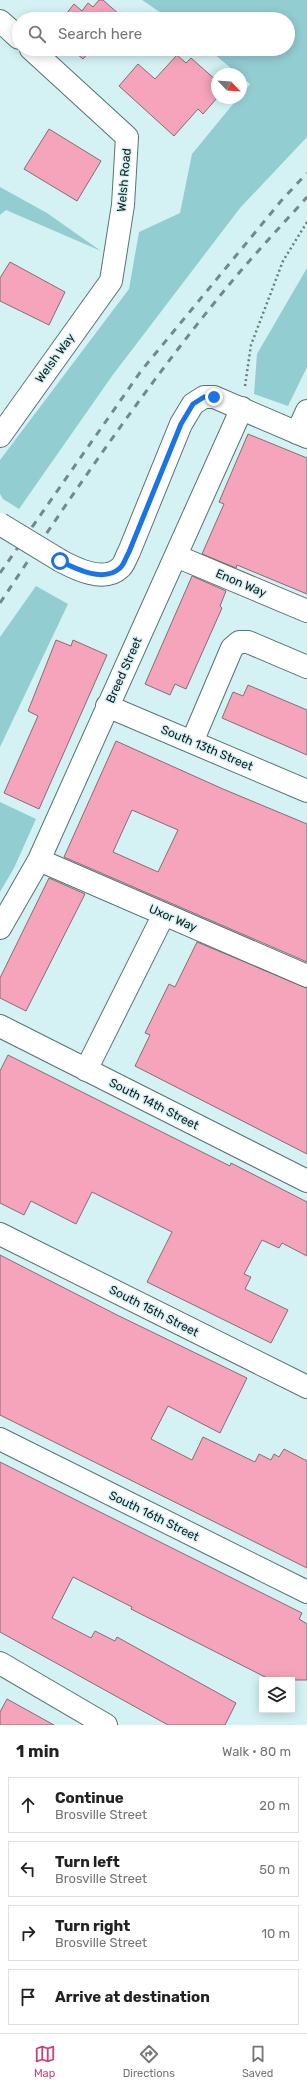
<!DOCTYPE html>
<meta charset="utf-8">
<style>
:root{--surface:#fff;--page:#f2f2f2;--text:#222;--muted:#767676;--line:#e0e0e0;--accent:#ce4276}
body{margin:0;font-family:Rubik,sans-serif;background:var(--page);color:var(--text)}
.controls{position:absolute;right:12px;bottom:12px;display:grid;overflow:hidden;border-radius:0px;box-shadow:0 2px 10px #0003}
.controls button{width:36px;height:36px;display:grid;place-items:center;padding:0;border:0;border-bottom:1px solid var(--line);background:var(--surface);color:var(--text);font:20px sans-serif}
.compass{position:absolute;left:211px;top:68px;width:36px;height:36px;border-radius:50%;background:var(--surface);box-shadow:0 2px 10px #0003;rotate:115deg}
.stop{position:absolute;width:12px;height:12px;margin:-9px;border:3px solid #1a73e8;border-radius:50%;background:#fff}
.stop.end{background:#1a73e8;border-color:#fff;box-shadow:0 1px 4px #0008}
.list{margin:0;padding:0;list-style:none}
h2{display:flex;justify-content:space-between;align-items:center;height:52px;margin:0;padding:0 16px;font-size:17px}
h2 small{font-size:13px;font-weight:400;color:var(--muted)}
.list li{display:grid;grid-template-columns:26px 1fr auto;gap:12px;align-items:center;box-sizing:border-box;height:56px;margin:0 8px 8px;padding:0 8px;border:1px solid var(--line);border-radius:0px}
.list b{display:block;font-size:15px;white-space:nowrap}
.list p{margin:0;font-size:13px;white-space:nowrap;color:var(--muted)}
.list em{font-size:13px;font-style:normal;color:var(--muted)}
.icon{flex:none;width:22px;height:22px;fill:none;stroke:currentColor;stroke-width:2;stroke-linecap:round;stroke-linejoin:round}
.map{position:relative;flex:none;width:307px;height:1725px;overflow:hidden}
.search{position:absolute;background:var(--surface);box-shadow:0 2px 10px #0003;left:12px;right:12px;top:12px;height:44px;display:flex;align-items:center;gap:10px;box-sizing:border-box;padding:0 14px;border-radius:22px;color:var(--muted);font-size:15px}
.sheet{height:308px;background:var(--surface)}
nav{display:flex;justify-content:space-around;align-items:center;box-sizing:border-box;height:56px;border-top:1px solid var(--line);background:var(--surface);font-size:11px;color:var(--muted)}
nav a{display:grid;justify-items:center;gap:2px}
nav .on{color:var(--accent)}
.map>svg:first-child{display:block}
.green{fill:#92cdd2}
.building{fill:#f5a4bb;stroke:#866d73;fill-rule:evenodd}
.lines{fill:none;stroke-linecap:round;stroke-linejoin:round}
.minor-casing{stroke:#577374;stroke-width:24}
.path{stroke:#697d7e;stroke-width:2.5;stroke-dasharray:2 3;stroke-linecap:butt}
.minor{stroke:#fff;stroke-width:22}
.rail{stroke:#738889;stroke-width:3;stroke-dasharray:7 7;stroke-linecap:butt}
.minor-bridge-casing{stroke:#577374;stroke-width:24;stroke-linecap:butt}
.minor-bridge{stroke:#fff;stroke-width:22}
.route{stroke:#1a73e8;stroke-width:5}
.labels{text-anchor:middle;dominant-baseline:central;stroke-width:3;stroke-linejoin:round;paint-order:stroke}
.street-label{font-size:12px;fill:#101b1b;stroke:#d4f2f4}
</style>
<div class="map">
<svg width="307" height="1725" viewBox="0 0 307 1725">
<rect width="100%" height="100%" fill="#d4f2f4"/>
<path class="green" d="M142,0H307V137L240,208L112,376L19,509L3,499L0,494V460L129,289L139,232L180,213L192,154L238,98H241V95L250,84L241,77V74H238L208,49H288V19H170Z
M0,187L47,213L101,251L6,210L0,215Z
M307,268V367L288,406L254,394L257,354Z
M36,586L68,604L0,747V637Z
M0,802L36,819L14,868L0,892Z"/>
<path class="building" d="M99,0H103L120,15L116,19H62L74,4L82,11L88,3L93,7Z
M71,49H92L83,59Z
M177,55L186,63L191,58L217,81V98L203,114L198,109L174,136L119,86L138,64L155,79Z
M49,129L101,161L77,201L24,169Z
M10,262L65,292L49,325L0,301V278Z
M248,434L307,458V594L237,565L236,568L202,554L224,504L219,502Z
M192,576L226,591L220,606L222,608L186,689L175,684L170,695L145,684Z
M56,640L71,646L73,640L107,655L39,809L4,793L38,716L28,711Z
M248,685L307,710V755L222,718L233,692L243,696Z
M116,741L223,789L307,824V962L64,857ZM132,810L178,830L158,872L113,852Z
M49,878L85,894L26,1011L0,998V978Z
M197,942L307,988V1154L135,1066L150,1035L145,1033L169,984L175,987Z
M8,1055L230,1166L231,1163L307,1202V1256L282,1243L279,1248L262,1240L244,1274L251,1277L245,1289L288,1310L271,1343L147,1282L172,1232L92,1192L76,1224L31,1201L24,1215L0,1203V1071Z
M0,1255L117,1315L247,1378L220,1433L168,1406L151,1439L192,1460L203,1437L255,1462L259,1454L271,1460L274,1454L279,1457L284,1449L307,1461V1568L0,1415Z
M0,1462L302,1613L299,1619L307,1624V1680H271L131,1609L132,1607L73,1577L52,1618L91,1638L95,1631L115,1641L117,1637L236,1703L225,1725H168L0,1632Z
M7,1699L54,1725H0V1712Z"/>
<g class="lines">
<g class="minor-casing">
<path id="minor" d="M0,21L19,38
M297,433L307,411
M0,436L111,281L123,205L127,137L31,49
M176,556L307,611
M61,561C76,569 104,583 120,568C124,565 126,557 129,552L181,424L193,404L204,397H214L307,437
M107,706L307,791
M192,742L229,655L232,648L239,642H248L307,667
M39,860L307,976
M0,928L39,860L242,408
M0,1026L307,1181
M86,1070L164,914
M0,1234L307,1387
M0,1439L307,1592
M0,1663L106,1725"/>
</g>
<path class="path" d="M245,386L251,345L283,261L307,222"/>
<use href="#minor" class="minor"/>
<path class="rail" d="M0,573L141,371L281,201L307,173
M0,603C75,490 151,378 238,274C260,248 284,223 307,197"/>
<g class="minor-bridge-casing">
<path id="minor-bridge" d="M0,524L61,561"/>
</g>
<use href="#minor-bridge" class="minor-bridge"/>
</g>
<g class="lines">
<path class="route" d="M60,561C76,569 104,583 120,568C124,565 126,557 129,552L181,424L193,404L204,397H214"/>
</g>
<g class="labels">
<g class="street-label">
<text transform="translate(124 180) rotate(-85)">Welsh Road</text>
<text transform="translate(55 358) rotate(-54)">Welsh Way</text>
<text transform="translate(241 583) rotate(23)">Enon Way</text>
<text transform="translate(124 670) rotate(-66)">Breed Street</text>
<text transform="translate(207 748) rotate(23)">South 13th Street</text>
<text transform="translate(173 918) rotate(23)">Uxor Way</text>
<text transform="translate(154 1104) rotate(27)">South 14th Street</text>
<text transform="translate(154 1311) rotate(27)">South 15th Street</text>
<text transform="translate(154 1516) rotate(26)">South 16th Street</text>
</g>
</g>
</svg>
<div class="controls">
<button><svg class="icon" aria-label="layers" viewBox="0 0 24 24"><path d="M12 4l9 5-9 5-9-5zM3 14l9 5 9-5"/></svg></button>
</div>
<svg class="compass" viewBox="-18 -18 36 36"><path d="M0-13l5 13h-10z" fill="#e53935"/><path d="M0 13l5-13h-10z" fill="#767676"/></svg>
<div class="stop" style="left:60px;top:561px"></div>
<div class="stop end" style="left:214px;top:397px"></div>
<div class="search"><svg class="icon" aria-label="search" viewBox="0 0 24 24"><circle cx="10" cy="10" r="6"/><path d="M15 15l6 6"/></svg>Search here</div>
</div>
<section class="sheet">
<h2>1 min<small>Walk · 80 m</small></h2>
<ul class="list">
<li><svg class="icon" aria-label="ahead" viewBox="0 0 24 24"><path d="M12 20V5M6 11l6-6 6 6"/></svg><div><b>Continue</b><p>Brosville Street</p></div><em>20 m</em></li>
<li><svg class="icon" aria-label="left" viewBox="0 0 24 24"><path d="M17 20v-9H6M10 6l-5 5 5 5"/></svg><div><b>Turn left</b><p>Brosville Street</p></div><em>50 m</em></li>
<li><svg class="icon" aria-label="right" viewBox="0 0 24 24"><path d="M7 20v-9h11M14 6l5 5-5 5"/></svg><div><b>Turn right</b><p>Brosville Street</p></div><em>10 m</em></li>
<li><svg class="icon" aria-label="arrive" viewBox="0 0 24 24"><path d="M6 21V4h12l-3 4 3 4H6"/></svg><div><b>Arrive at destination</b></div></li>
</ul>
</section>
<nav>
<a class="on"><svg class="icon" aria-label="map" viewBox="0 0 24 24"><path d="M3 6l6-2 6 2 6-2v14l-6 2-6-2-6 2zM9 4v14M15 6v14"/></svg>Map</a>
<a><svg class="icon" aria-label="directions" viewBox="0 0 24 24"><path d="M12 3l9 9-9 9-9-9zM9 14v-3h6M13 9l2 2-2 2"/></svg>Directions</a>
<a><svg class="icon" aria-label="saved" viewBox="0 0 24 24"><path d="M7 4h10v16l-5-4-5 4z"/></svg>Saved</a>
</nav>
